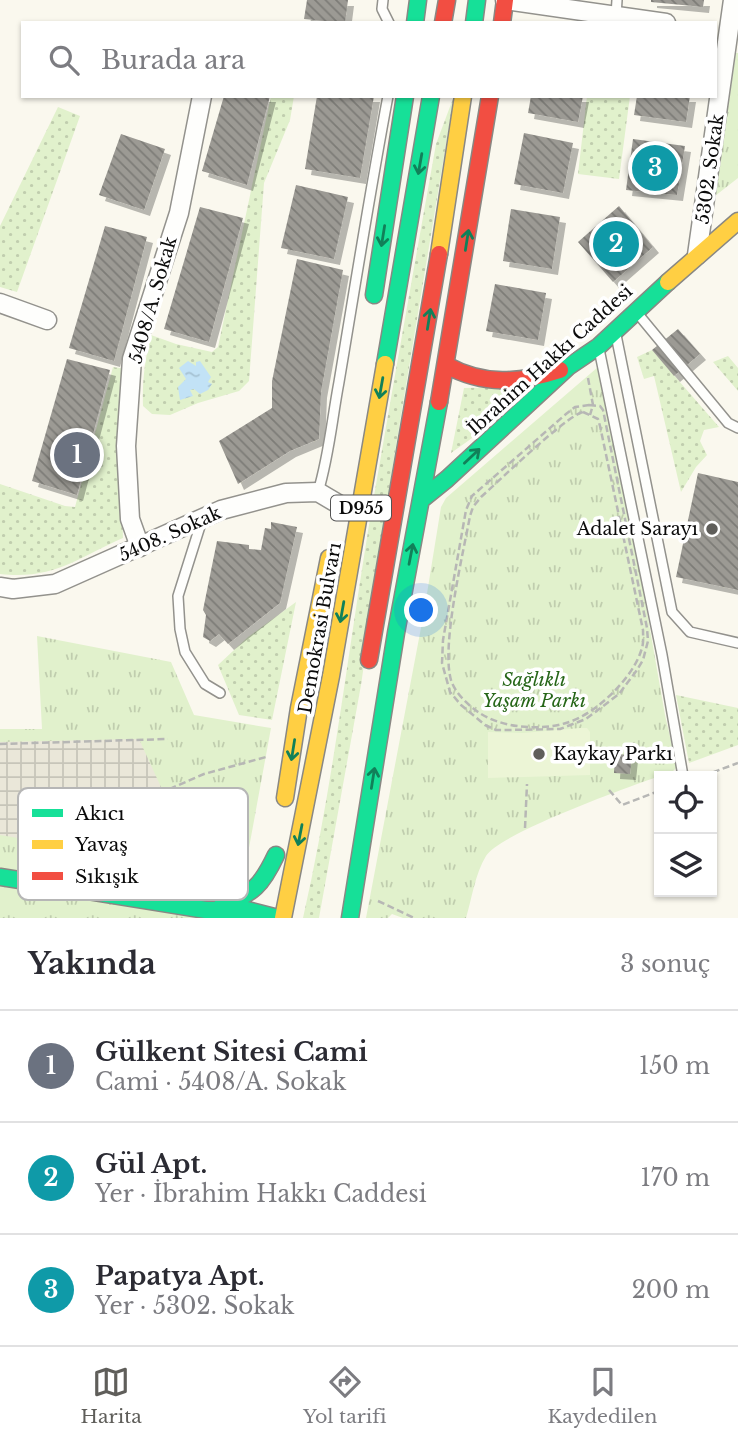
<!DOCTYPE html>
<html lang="tr">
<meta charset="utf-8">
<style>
:root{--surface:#fff;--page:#f7f7f7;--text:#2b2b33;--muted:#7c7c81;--line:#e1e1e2;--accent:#5f5e5a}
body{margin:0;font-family:"Libre Baskerville",serif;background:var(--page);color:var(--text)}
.controls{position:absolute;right:21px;bottom:21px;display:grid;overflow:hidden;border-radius:0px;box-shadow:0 2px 5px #0004}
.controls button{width:63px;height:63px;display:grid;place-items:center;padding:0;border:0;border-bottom:2px solid var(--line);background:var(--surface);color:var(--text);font:35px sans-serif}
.you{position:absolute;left:422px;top:611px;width:24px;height:24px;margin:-18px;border:5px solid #fff;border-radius:50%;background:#1a73e8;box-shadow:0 0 0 10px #1a73e833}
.badge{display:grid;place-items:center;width:46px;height:46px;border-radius:50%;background:var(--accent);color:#fff;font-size:23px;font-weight:700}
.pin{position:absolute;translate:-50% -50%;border:4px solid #fff;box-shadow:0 2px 7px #0006}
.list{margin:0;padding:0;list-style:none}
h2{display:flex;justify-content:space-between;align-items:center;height:91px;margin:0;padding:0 28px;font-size:30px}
h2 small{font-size:23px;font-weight:400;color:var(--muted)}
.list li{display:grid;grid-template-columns:46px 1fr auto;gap:21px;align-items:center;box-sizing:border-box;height:112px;padding:0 28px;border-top:2px solid var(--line)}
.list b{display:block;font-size:26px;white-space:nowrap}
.list p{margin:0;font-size:23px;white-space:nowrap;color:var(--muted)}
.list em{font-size:23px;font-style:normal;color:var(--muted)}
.icon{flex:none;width:38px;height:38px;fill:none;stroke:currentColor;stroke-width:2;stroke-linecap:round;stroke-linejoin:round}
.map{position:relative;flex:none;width:738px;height:918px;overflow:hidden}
.search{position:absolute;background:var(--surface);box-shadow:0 2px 5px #0004;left:21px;right:21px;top:21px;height:77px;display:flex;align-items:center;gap:18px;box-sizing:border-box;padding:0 24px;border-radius:0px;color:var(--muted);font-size:26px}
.sheet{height:427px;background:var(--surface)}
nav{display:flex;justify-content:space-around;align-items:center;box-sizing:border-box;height:98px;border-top:2px solid var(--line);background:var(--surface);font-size:19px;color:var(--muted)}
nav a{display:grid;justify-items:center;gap:4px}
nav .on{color:var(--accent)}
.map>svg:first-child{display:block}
.grass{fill:url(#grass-dots)}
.park{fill:url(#park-tufts)}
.pitch{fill:#ecf5d6}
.plaza{fill:url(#plaza-grid)}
.water{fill:url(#water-ripples)}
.building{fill:url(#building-back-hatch);filter:url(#shadow)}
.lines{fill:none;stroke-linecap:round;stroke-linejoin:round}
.lane-casing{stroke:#93928d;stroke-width:12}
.street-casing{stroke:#93928d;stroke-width:21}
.fast-casing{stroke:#898884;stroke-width:19}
.slow-casing{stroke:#898884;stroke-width:19}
.jam-casing{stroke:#898884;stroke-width:19}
.path{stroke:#b7b7b5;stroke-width:2.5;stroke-dasharray:7 3.5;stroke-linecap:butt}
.lane{stroke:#fefefc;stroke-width:9}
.street{stroke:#fefefc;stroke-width:18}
.fast{stroke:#16e098;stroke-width:16}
.slow{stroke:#ffcf43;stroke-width:16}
.jam{stroke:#f24e42;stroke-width:16}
.oneway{stroke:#118059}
.poi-dot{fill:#5f5e5a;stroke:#fff;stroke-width:2.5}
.labels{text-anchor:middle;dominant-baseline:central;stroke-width:7;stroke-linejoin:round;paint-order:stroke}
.shield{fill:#fff;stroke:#545454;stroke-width:2}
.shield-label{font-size:16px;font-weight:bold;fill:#0b0b0b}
.street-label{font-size:18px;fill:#0b0b0b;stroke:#fff}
.poi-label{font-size:18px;fill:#0b0b0b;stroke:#fff;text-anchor:end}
.park-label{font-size:18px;font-style:italic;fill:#266618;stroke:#fff}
.key{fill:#fff;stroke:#b6b6b6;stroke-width:2}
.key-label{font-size:19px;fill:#0b0b0b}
</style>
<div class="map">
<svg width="738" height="918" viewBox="0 0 738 918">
<defs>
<pattern id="grass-dots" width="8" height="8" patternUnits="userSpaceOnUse" patternTransform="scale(1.75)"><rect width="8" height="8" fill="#e1f1cc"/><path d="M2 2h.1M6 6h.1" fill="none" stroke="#c0cdae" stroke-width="1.8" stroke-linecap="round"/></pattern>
<pattern id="park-tufts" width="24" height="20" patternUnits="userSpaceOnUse" patternTransform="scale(1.75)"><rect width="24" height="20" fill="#e1f1cc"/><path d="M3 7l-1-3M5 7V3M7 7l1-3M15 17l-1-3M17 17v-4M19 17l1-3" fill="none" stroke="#c0cdae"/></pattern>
<pattern id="plaza-grid" width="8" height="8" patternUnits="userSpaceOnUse" patternTransform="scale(1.75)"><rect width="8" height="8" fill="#eae7d9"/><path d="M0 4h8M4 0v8" fill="none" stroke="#c7c5b9"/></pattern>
<pattern id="water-ripples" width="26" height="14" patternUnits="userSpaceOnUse" patternTransform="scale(1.75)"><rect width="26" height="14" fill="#c2e2f6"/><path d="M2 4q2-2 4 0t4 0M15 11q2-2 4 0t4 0" fill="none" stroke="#a5c1d2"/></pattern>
<pattern id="building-back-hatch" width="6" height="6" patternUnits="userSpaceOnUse" patternTransform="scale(1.75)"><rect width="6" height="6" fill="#9c9a94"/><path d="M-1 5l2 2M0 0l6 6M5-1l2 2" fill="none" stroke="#7d7c77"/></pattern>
<filter id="shadow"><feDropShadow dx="6" dy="6" stdDeviation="0" flood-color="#0004"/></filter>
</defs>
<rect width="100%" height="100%" fill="#faf8ee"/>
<path class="grass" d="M271,96H294L290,120L264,183L249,381L239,391L198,403L170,415L152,414L143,406C142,381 145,359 151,335L176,344L212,352L218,347Z
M454,96L393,464L361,685L319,918H303C332,790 347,660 368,531C390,402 413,273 436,144Z
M587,96H630L619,179L578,174Z
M58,107L80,116L17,292L0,287V226Z
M652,350L719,427L704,430L700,441L707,455L696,467L681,492L654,376L644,379L637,357Z
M728,356L738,368V391L713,362Z
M113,367L126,369L121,481L123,538C77,558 54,580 0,574V484L65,506L75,507Z
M532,387L516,407L451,453L464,388Z
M296,602L272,720L239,715L218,665L248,637Z
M676,695L738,708V745L689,763Z"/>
<path class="park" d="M736,53H738V178L715,196Z
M598,367L638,561L665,715L677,767L672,772C641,782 499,833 486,856C475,874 472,898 466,918H403L392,914L388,918H366L424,612L441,507L446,498Z
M37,636L171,662L194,715L271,728L244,875L224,918H0V729H42Z"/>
<path class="pitch" d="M580,728H587L590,732V775L488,778V732L523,733Z"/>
<path class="plaza" d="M139,739L198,868L0,835V742Z"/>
<path class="water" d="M188,361L196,366V362L200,361L211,377L208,382L212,384L208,390L200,394L194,389L190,390L193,396L180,400L178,387L186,379L179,368Z"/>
<path class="building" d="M307,0H348L345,23L304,19Z
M651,0H704L703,7L651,2Z
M224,96H270L247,185L202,171Z
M317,96H374L360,178L305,169Z
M531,96H583L578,122L528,113Z
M637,96H690L686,122L634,115Z
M524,133L573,143L563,193L514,184Z
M121,134L165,149L144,210L99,195Z
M633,139L685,146L677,195L626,190Z
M296,185L348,197L334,259L281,248Z
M619,206L653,247L613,282L578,242Z
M200,207L243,218L209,342L164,329Z
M511,209L560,217L552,269L503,261Z
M105,226L147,237L114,361L69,348Z
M297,259L343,270L321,392L319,439L290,451L238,484L219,441L272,408V381Z
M495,284L546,293L538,340L486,331Z
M678,329L700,354L674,376L652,350Z
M67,359L110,370L77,495L32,481Z
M698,473L738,482V590L676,577Z
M271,522L297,527L280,603L228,644L219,634L210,641L203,637L206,615L203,610L217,541L249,545V549L261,550L265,528L271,529Z
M615,754L632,755L630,774L614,773Z"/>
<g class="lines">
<g class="lane-casing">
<path id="lane" d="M383,0L382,9L389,23
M616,16L617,0
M638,314L728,423L738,428
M616,335L672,612L690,632L738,643
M599,349L662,655L683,776
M318,492C329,456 332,419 339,382C355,287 370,191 388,96
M202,520L178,596L180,629L185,652L205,684L220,693"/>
</g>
<g class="street-casing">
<path id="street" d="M505,0L666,23
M697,255L733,0
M0,303L47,320
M140,547L130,519L126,446L132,359L179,213L202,96
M0,587L13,589L55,584L221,510L286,493L318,492L340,505"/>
</g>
<g class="fast-casing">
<path id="fast" d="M415,23L418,0
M474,23L477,0
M374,295L405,96
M385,364L431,96
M421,500L447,479L568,367L599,346L668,282
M0,877L206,910H247L278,918
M222,905C253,894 262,885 276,855
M350,918L396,633L439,402"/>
</g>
<g class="slow-casing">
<path id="slow" d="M439,254L463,96
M668,282L738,221
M285,798L299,708L329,558
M283,918L331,676L385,364"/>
</g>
<g class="jam-casing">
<path id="jam" d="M443,23L447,0
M502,23L505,0
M446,365C484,386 520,383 560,370
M439,402L490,96
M369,660L439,254"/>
</g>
<path class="path" d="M588,378L593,405L590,415
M589,405L600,406L603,410L647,628L648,641L643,660L637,670L619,694L586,719L560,729L508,730H496L485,725L461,705L450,692L442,663L443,640L466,510L472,496L566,414L575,407Z
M583,412L598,419L600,426L643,630C643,636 644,644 641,651C632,679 595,715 566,723C540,731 501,728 478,712C467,704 455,693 451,680C441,646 463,554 470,516L473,507L481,497C499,481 566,416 583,412Z
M0,744L168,739
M703,776L738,763
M609,790L622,805L659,791
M525,828L527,784
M27,856L80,828L204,774L266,757
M378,901L414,918"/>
<use href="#lane" class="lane"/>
<use href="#street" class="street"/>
<use href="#fast" class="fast"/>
<use href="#slow" class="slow"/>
<use href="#jam" class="jam"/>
</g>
<defs><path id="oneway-shaft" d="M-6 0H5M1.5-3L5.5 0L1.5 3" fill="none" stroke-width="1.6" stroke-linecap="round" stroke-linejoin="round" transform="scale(1.75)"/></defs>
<g class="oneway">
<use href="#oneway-shaft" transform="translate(420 164) rotate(100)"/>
<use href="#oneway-shaft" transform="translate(383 236) rotate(99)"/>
<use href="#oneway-shaft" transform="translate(467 240) rotate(-81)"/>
<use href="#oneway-shaft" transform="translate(429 319) rotate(-81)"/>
<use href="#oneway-shaft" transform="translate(381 388) rotate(100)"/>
<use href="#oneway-shaft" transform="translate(472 456) rotate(-43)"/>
<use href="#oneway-shaft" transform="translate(411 554) rotate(-79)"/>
<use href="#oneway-shaft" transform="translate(342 612) rotate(100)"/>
<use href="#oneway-shaft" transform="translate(293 750) rotate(99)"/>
<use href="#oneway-shaft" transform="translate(373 778) rotate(-81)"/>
<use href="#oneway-shaft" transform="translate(300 835) rotate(101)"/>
</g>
<g class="poi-dot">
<circle cx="712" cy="529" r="7"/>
<circle cx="539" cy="754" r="7"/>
</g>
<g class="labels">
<rect class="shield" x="331" y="495.5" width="60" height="25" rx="5"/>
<g class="shield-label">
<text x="361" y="508">D955</text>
</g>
<g class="street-label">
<text transform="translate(710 169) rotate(-82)">5302. Sokak</text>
<text transform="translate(153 300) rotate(-74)">5408/A. Sokak</text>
<text transform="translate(550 360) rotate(-42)">İbrahim Hakkı Caddesi</text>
<text transform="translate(170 534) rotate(-24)">5408. Sokak</text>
<text transform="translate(320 628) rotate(-80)">Demokrasi Bulvarı</text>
</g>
<g class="poi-label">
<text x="698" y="529">Adalet Sarayı</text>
<text x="553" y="754" text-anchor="start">Kaykay Parkı</text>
</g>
<g class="park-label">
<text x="534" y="680">Sağlıklı<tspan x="534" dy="21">Yaşam Parkı</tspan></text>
</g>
</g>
<rect x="18" y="788" width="230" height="112" rx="10" class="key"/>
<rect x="32" y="809" width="31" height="8" fill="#16e098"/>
<rect x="32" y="840" width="31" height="9" fill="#ffcf43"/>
<rect x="32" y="872" width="31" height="8" fill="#f24e42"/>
<g class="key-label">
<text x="75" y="820">Akıcı</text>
<text x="75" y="851">Yavaş</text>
<text x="75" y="883">Sıkışık</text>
</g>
</svg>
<div class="controls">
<button><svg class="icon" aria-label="locate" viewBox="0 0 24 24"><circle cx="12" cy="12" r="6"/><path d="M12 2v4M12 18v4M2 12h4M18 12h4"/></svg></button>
<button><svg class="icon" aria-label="layers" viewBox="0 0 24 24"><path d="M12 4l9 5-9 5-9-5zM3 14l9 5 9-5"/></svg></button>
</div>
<div class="you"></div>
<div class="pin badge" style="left:77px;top:455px;background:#6b7280">1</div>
<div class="pin badge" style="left:616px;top:244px;background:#0f9aa8">2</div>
<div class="pin badge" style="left:655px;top:168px;background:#0f9aa8">3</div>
<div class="search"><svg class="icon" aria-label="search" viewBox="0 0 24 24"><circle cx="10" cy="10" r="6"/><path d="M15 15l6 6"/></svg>Burada ara</div>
</div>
<section class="sheet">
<h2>Yakında<small>3 sonuç</small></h2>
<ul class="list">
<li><span class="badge" style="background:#6b7280">1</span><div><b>Gülkent Sitesi Cami</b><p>Cami · 5408/A. Sokak</p></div><em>150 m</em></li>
<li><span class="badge" style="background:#0f9aa8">2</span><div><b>Gül Apt.</b><p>Yer · İbrahim Hakkı Caddesi</p></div><em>170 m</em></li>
<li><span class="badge" style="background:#0f9aa8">3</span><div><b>Papatya Apt.</b><p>Yer · 5302. Sokak</p></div><em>200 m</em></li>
</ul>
</section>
<nav>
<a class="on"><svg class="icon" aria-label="map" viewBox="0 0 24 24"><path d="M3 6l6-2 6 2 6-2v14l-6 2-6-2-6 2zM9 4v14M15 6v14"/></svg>Harita</a>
<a><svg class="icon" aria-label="directions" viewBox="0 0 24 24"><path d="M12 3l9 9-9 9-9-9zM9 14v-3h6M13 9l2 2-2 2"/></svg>Yol tarifi</a>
<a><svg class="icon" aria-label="saved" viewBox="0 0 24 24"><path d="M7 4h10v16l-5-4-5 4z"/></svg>Kaydedilen</a>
</nav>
